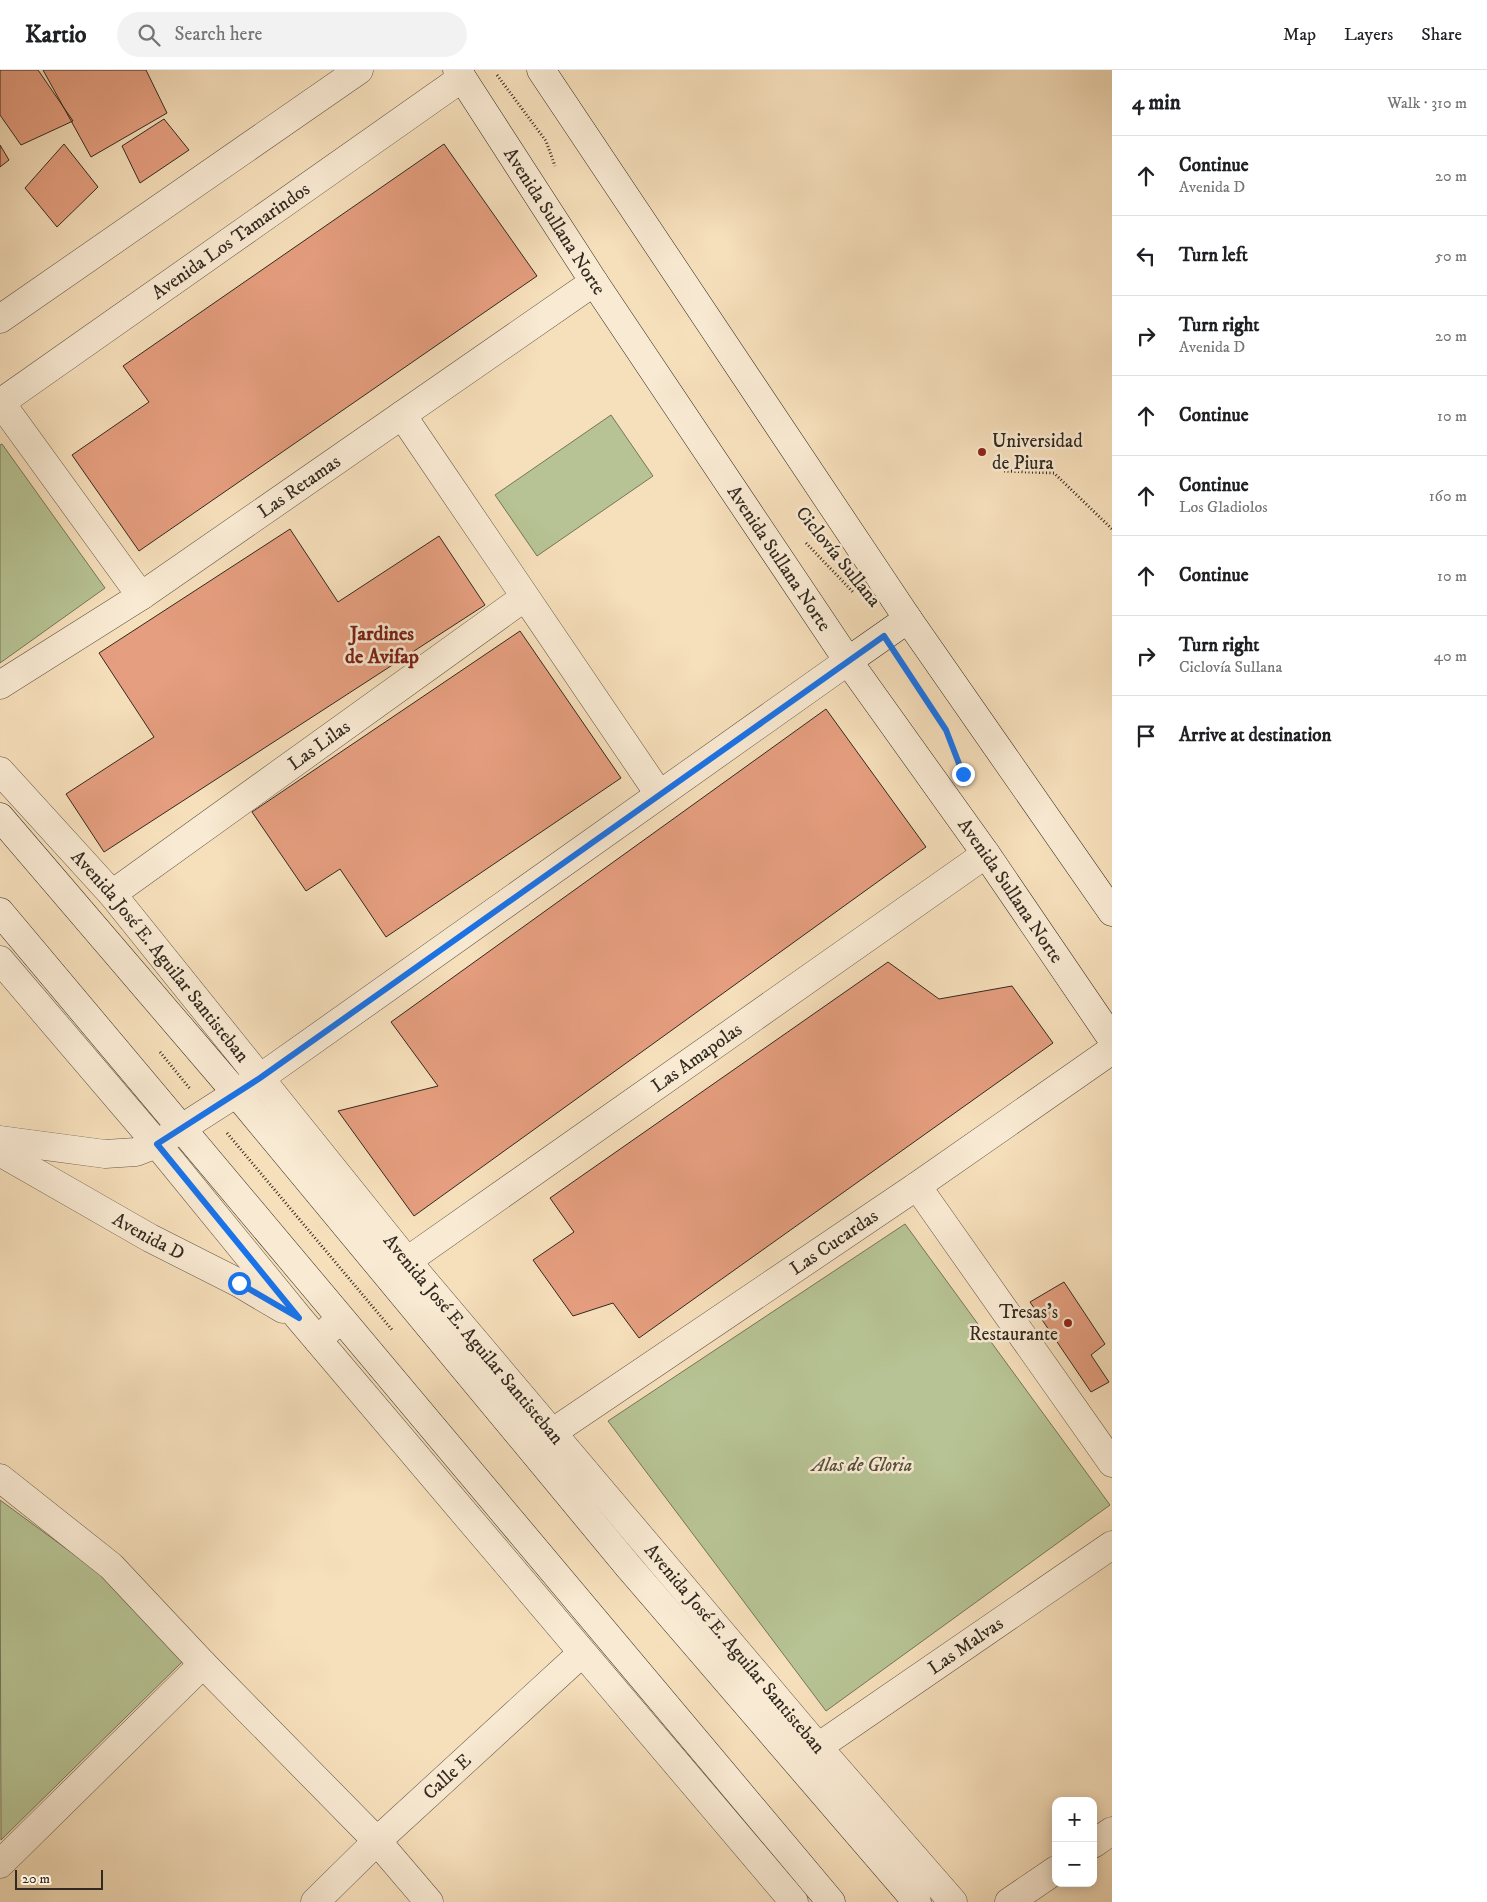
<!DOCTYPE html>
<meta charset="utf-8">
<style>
:root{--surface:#fff;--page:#f2f2f2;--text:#202124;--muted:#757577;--line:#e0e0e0}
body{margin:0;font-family:"IM FELL DW Pica",serif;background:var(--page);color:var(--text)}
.controls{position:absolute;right:15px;bottom:15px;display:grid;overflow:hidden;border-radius:10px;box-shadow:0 2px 12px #0003}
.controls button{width:45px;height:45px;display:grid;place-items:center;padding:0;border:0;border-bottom:1px solid var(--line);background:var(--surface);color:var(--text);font:25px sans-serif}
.scale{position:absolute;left:15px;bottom:12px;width:88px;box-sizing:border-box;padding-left:5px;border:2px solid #322a20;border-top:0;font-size:14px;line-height:18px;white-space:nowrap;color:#322a20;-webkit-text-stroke:4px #f9ead3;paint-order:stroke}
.stop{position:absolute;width:15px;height:15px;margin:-11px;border:4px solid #1a73e8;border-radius:50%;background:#fff}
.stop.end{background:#1a73e8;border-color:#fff;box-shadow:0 1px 5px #0008}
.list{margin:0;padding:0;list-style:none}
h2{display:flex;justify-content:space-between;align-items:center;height:65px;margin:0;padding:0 20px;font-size:21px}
h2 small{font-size:16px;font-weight:400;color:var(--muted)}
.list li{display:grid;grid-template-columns:32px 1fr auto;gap:15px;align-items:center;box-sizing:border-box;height:80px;padding:0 20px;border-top:1px solid var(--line)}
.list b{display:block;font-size:19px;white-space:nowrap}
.list p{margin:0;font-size:16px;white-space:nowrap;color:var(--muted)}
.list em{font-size:16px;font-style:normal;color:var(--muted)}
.icon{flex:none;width:28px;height:28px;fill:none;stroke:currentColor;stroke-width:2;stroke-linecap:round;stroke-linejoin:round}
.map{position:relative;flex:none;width:1112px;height:1832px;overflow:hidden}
header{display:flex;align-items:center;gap:30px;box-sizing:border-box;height:70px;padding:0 25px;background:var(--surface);border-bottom:1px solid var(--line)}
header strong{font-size:24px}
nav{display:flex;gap:28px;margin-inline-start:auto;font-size:18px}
.search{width:350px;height:45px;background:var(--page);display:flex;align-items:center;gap:12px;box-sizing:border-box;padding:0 18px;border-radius:28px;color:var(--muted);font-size:19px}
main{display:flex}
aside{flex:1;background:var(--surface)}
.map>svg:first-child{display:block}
.green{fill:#b7c394;stroke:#74765a}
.building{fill:#e59e7f;stroke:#322a20}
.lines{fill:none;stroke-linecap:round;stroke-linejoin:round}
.minor-casing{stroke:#635747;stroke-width:29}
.secondary-casing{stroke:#322a20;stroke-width:29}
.path{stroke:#322a20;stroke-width:3;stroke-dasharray:1 2.5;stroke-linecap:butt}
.minor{stroke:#f9ead3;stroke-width:28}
.secondary{stroke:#f9ead3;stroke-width:28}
.route{stroke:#1a73e8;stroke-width:6}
.poi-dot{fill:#8f2418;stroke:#f9ead3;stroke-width:2}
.labels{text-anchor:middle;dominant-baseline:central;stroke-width:5;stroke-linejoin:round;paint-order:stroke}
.street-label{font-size:19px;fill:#322a20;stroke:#f9ead3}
.poi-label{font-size:19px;fill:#322a20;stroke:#f9ead3;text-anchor:start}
.park-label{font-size:19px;font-style:italic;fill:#53503d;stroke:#f9ead3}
.neighbourhood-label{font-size:20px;font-weight:bold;fill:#7a1f14;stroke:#f9ead3}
</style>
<header>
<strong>Kartio</strong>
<div class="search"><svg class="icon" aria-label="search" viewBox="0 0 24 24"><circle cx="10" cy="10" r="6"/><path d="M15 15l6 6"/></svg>Search here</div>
<nav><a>Map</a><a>Layers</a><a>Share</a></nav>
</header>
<main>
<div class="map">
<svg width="1112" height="1832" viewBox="0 0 1112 1832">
<rect width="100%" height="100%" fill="#f6dfbb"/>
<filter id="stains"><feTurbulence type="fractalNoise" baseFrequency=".004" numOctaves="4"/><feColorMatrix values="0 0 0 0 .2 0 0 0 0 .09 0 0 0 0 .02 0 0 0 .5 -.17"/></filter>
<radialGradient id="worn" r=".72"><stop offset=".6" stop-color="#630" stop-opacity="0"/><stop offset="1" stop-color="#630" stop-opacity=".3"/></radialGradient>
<path class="green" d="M611,345L653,406L537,486L495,425Z
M2,374L105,518L0,593V375Z
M905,1154L1110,1435L826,1641L608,1351Z
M0,1430L98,1502L183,1591L1,1770Z"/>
<path class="building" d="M0,0H38L73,51L21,75L0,45Z
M43,0H146L167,43L91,87Z
M164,49L189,80L140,113L122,76Z
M64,74L98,117L57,157L25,118Z
M444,74L537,206L139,481L72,385L149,332L123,296Z
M0,75L9,90L0,97Z
M290,459L338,532L439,466L485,535L104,782L66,724L154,667L99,583Z
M520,561L621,708L386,867L340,799L306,821L252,742Z
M826,639L926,777L414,1146L338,1041L438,1016L391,952Z
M888,892L939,929L1012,916L1053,973L639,1268L613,1233L573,1246L533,1190L574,1162L550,1128Z
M1064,1212L1105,1274L1091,1285L1109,1312L1091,1322L1030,1232Z"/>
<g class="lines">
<g class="minor-casing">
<g id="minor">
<path d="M0,249L359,0"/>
<path id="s1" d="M0,333L462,8"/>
<path d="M1,333L141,526"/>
<path d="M402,345L659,724"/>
<path id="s2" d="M0,615L141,526L594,212"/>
<path id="s3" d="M0,701L112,824L407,1191L818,1677L953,1832"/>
<path id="s4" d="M112,824L525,527"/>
<path d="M0,890L157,1074L299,1248L794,1832"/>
<path d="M0,1070L105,1084L136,1082L157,1074L260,1008L848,591"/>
<path id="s5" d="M0,1082L150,1168L239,1213L283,1239"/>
<path d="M917,1116L1112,1393"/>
<path id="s6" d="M407,1191L986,784"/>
<path id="s7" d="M553,1362L917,1116L1112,980"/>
<path d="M0,1408L111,1496L203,1594L377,1771L429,1832"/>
<path id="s8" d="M818,1677L1112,1475"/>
<path d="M1093,1774L1112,1761"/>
<path d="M0,1794L203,1594"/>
<path id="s9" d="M315,1832L377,1771L582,1583"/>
<path d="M1009,1832L1056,1800"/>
</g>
</g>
<g class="secondary-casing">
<g id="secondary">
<path id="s10" d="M457,0L594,212L848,591L986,784L1112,969"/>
<path d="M541,0L908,549L1112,842"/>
<path d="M848,591L908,549"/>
<path d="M0,747L237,1024L628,1496L917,1832"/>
<path d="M0,842L831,1832"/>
<path d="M318,1270L340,1249"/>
</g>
</g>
<path class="path" d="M497,5L546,71L555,96
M1004,401L1054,403L1112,459
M806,473L853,522
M918,619L946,660L959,694
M160,982L191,1020
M227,1063L393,1261"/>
<use href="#minor" class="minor"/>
<use href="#secondary" class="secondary"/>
</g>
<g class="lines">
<path class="route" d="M239,1213L299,1248L157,1074L260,1008L884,566L946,660L963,704"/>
</g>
<g class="poi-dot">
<circle cx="982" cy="382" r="5"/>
<circle cx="1068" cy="1253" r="5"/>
</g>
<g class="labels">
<g class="street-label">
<text stroke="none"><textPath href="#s10" startOffset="180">Avenida Sullana Norte</textPath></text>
<text stroke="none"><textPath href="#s1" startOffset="282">Avenida Los Tamarindos</textPath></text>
<text stroke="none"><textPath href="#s2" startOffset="359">Las Retamas</textPath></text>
<text transform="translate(838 487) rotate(51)">Ciclovía Sullana</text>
<text stroke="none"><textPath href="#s10" startOffset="585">Avenida Sullana Norte</textPath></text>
<text stroke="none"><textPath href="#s4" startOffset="255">Las Lilas</textPath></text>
<text stroke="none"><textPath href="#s10" startOffset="990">Avenida Sullana Norte</textPath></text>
<text stroke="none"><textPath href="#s3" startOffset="245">Avenida José E. Aguilar Santisteban</textPath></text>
<text stroke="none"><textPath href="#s6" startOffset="354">Las Amapolas</textPath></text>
<text stroke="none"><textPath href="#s5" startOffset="171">Avenida D</textPath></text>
<text stroke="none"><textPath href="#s7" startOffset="339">Las Cucardas</textPath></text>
<text stroke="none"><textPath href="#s3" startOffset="740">Avenida José E. Aguilar Santisteban</textPath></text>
<text stroke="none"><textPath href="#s8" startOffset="179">Las Malvas</textPath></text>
<text stroke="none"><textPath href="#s3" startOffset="1145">Avenida José E. Aguilar Santisteban</textPath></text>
<text stroke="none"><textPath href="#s9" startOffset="182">Calle E</textPath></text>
</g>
<g class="poi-label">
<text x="992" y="371">Universidad<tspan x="992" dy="22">de Piura</tspan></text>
<text x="1058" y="1242" text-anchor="end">Tresas's<tspan x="1058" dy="22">Restaurante</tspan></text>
</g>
<g class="park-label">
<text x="862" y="1395">Alas de Gloria</text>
</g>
<g class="neighbourhood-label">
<text x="382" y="564">Jardines<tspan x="382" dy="23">de Avifap</tspan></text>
</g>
</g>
<rect width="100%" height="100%" filter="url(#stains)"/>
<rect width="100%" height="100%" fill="url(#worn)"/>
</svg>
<div class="controls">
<button>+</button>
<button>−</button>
</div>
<div class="scale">20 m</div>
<div class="stop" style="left:239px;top:1213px"></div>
<div class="stop end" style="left:963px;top:704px"></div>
</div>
<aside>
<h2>4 min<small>Walk · 310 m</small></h2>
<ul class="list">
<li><svg class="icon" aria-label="ahead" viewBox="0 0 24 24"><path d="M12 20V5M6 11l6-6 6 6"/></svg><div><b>Continue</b><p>Avenida D</p></div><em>20 m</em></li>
<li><svg class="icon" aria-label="left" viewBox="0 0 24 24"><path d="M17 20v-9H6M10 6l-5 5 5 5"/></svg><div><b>Turn left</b></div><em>50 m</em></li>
<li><svg class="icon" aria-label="right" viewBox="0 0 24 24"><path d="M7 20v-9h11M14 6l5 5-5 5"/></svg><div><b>Turn right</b><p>Avenida D</p></div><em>20 m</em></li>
<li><svg class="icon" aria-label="ahead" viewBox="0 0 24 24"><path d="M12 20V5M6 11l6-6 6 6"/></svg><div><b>Continue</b></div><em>10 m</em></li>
<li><svg class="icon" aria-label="ahead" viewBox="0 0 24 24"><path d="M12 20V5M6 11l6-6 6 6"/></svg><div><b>Continue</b><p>Los Gladiolos</p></div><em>160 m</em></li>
<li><svg class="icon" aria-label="ahead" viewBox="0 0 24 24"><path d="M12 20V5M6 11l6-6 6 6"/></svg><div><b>Continue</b></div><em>10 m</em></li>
<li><svg class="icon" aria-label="right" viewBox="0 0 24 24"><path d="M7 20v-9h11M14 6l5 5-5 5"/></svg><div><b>Turn right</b><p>Ciclovía Sullana</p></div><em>40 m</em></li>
<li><svg class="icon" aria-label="arrive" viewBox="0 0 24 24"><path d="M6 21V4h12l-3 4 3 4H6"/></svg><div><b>Arrive at destination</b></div></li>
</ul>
</aside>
</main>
